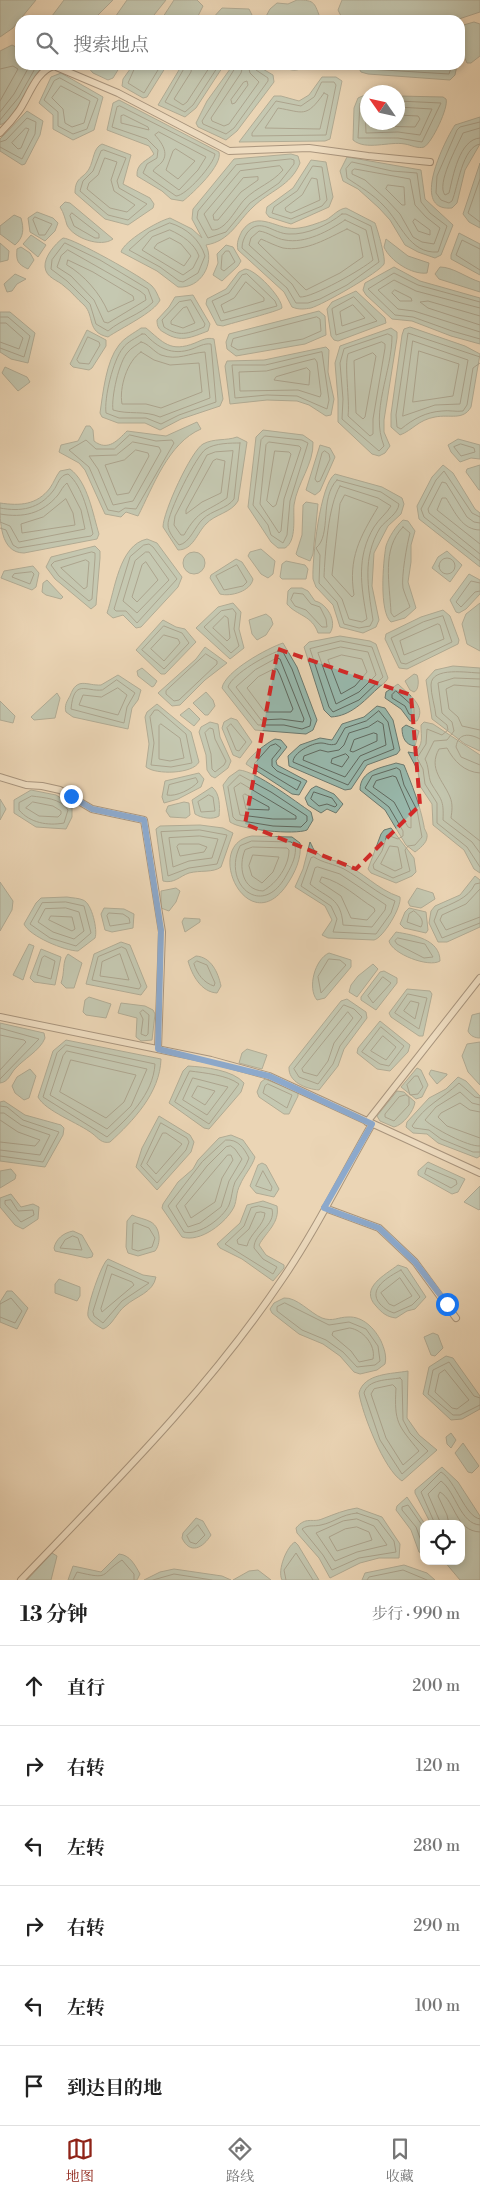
<!DOCTYPE html>
<html lang="zh">
<meta charset="utf-8">
<style>
:root{--surface:#fff;--page:#f6f6f6;--text:#222;--muted:#767676;--line:#e0e0e0;--accent:#8f2418}
body{margin:0;font-family:"Libre Bodoni","Noto Serif SC",serif;background:var(--page);color:var(--text)}
.controls{position:absolute;right:15px;bottom:15px;display:grid;overflow:hidden;border-radius:10px;box-shadow:0 2px 8px #0003}
.controls button{width:45px;height:45px;display:grid;place-items:center;padding:0;border:0;border-bottom:1px solid var(--line);background:var(--surface);color:var(--text);font:25px sans-serif}
.compass{position:absolute;left:360px;top:85px;width:45px;height:45px;border-radius:50%;background:var(--surface);box-shadow:0 2px 8px #0003;rotate:304deg}
.stop{position:absolute;width:15px;height:15px;margin:-11px;border:4px solid #1a73e8;border-radius:50%;background:#fff}
.stop.end{background:#1a73e8;border-color:#fff;box-shadow:0 1px 5px #0008}
.list{margin:0;padding:0;list-style:none}
h2{display:flex;justify-content:space-between;align-items:center;height:65px;margin:0;padding:0 20px;font-size:21px}
h2 small{font-size:16px;font-weight:400;color:var(--muted)}
.list li{display:grid;grid-template-columns:32px 1fr auto;gap:15px;align-items:center;box-sizing:border-box;height:80px;padding:0 20px;border-top:1px solid var(--line)}
.list b{display:block;font-size:19px;white-space:nowrap}
.list em{font-size:16px;font-style:normal;color:var(--muted)}
.icon{flex:none;width:28px;height:28px;fill:none;stroke:currentColor;stroke-width:2;stroke-linecap:round;stroke-linejoin:round}
.map{position:relative;flex:none;width:480px;height:1580px;overflow:hidden}
.search{position:absolute;background:var(--surface);box-shadow:0 2px 8px #0003;left:15px;right:15px;top:15px;height:55px;display:flex;align-items:center;gap:12px;box-sizing:border-box;padding:0 18px;border-radius:15px;color:var(--muted);font-size:19px}
.sheet{height:545px;background:var(--surface)}
nav{display:flex;justify-content:space-around;align-items:center;box-sizing:border-box;height:70px;border-top:1px solid var(--line);background:var(--surface);font-size:14px;color:var(--muted)}
nav a{display:grid;justify-items:center;gap:2px}
nav .on{color:var(--accent)}
.map>svg:first-child{display:block}
.water{fill:#98b9ad;stroke:#6c796f}
.lines{fill:none;stroke-linecap:round;stroke-linejoin:round}
.shore{stroke:#606960;stroke-width:1}
.minor-casing{stroke:#5a483c;stroke-width:8}
.minor{stroke:#f2e4cf;stroke-width:6}
.route{stroke:#1a73e8;stroke-width:6}
.marked{fill:none;stroke:#d62828;stroke-width:4;stroke-dasharray:10 6;stroke-linejoin:round}
</style>
<div class="map">
<svg width="480" height="1580" viewBox="0 0 480 1580">
<rect width="100%" height="100%" fill="#ebd6b5"/>
<filter id="stains"><feTurbulence type="fractalNoise" baseFrequency=".004" numOctaves="4"/><feColorMatrix values="0 0 0 0 .2 0 0 0 0 .09 0 0 0 0 .02 0 0 0 .5 -.17"/></filter>
<radialGradient id="worn" r=".72"><stop offset=".6" stop-color="#630" stop-opacity="0"/><stop offset="1" stop-color="#630" stop-opacity=".3"/></radialGradient>
<path class="water" d="M0,0H36L13,28L0,37Z
M64,0H113L93,20H49Z
M127,0H166L150,20H113Z
M174,0H197L203,6L196,20H161Z
M297,0C316,0 314,3 321,20H264L270,9L277,3L288,4Z
M342,0H480V12L456,20H343L338,10Z
M222,8L249,9L253,17L251,20H211Z
M474,22L480,24V56L471,63H467L460,47V26Z
M12,45L20,49V65H42V67C33,83 17,118 0,125V51Z
M86,65H121L113,78L108,80L93,73Z
M133,65H167L147,97L143,98L122,86L123,79Z
M182,65H224L196,108L185,117L158,105Z
M233,65H256L273,75L274,82L237,131L226,140L198,127L196,123L207,101Z
M277,65H337C329,67 320,64 312,66C294,70 297,73 277,65Z
M357,65H457L455,75L450,80L368,74L361,72Z
M61,73L103,97L94,130L73,140L53,129V115L39,103L51,77Z
M322,77H336L342,81L330,139L325,141L239,142L274,96H281L299,101L309,95Z
M367,94L368,122H398V96L443,97L446,99C449,107 432,143 424,147C418,149 411,145 405,144C389,141 366,151 353,140L354,108L358,98Z
M119,100L219,152C223,165 193,193 183,201L171,199L162,191L137,176C136,163 147,161 154,154L149,146L107,130L113,103Z
M27,111L43,121L40,135L25,164L22,165L0,151V139Z
M480,117V144L465,170L457,203L452,208C409,212 445,140 455,125Z
M102,144L131,155L123,184L150,198L154,204L153,208L128,225L105,219L75,193C75,177 83,179 89,169C94,160 93,148 102,144Z
M291,154L298,156L300,163C291,186 269,191 253,207C237,222 230,241 206,245C215,263 201,289 178,287L157,271L121,252C124,241 158,221 170,218L192,229L202,238L192,219L193,209L234,159Z
M347,157L421,170L425,199L453,225L441,255L435,258L418,252L405,245L390,220L379,208L358,189L343,181L340,171Z
M311,160L326,162L333,197L329,207L291,224L269,217L266,213L267,207L293,188Z
M480,163V228L469,222L463,214Z
M65,202L70,203L113,239C101,248 73,238 67,225C65,219 64,213 60,207Z
M346,208L375,223C378,231 386,259 384,264C380,272 322,305 311,308C305,309 299,310 292,307L284,292L238,250C236,243 239,237 242,231C258,208 278,232 299,228C308,227 318,223 326,220C333,216 338,209 346,208Z
M37,212L53,218L58,223L55,231L45,241L30,232L28,218Z
M14,215L21,218C24,229 24,237 15,245L0,234V226Z
M459,233L480,244V275L451,259V255Z
M31,235L46,245L38,257L23,244Z
M63,238C73,238 144,278 152,286C156,290 158,296 160,300C155,312 121,328 108,337C86,332 95,316 84,305C77,299 71,291 64,286C58,280 46,278 45,267C44,257 55,244 63,238Z
M386,239L408,256L429,263L427,273C412,275 390,261 384,247Z
M0,243L9,251L8,260L0,262Z
M226,245L233,247L241,261L238,266L222,281L213,275L218,263L217,254Z
M21,247L30,253L34,260L28,269C17,264 16,260 17,249Z
M394,267L420,281L480,298V344L451,336L412,321L392,319L366,295L363,290L365,283Z
M440,267C453,267 467,278 480,282V292L439,279L435,274Z
M245,269C255,269 282,297 282,308C279,311 232,323 223,326L217,325L206,304L207,299L226,289L239,272Z
M15,274L26,279L17,284L12,291L7,292L4,284Z
M356,291L385,318L386,323L338,341L334,340L331,336L327,309L332,302Z
M193,295L210,324L208,331C192,337 181,343 165,333C159,330 157,327 157,320L169,307L175,297Z
M319,311L325,316L326,335L305,344L236,356L227,349L226,342L229,334Z
M0,312H10L35,333L28,363L11,359L0,352Z
M410,327L465,346L480,354L471,407C463,421 450,414 435,417C418,420 413,430 400,435L391,427V414L402,335L404,329Z
M141,328H146C163,342 170,353 195,343C202,340 207,337 214,339L223,399L220,406L181,419L160,430L145,423H118L102,417L100,413C103,393 106,361 119,345C124,338 134,333 141,328Z
M391,328L397,332V338L384,420V432L390,446L385,453L379,456L372,454L338,422V399L335,363L340,346Z
M87,330L106,340V346L92,368L89,370L73,367L70,364Z
M326,347L329,350L328,372L334,399L331,415L326,416L309,405L297,401L267,400L230,404L225,366L227,361L264,360Z
M5,367L27,377L30,382L18,391L2,373Z
M197,422L201,429C168,443 153,487 138,516L126,512L121,517L105,514L85,470L79,463L59,452L61,445L78,441L86,426H90L93,430L94,441C108,452 118,440 127,431L166,436Z
M263,430L303,435L313,442C314,464 297,483 294,505C293,517 297,541 285,548H278L271,542L248,507L256,437Z
M237,437L247,442L238,501C231,513 215,514 206,524C197,533 193,550 178,550L163,527C163,512 191,451 203,444C214,438 226,441 237,437Z
M458,439L480,445V459L471,458L460,462L451,452L448,445Z
M320,445L330,448L335,457L320,491L315,495L306,490Z
M443,465L453,473L475,509L480,513V567L419,519L417,506L432,477Z
M480,465V490H479L466,472L467,469Z
M70,469C88,482 93,515 99,534L97,539L24,553C0,553 0,521 0,503C20,506 37,505 50,488C54,482 56,476 60,471Z
M335,474L382,487L402,498L404,504L401,514L388,526L374,553L372,586L379,620L376,627L363,633L340,627L333,605L316,587L313,579C312,560 320,484 335,474Z
M306,502L318,504L313,554L310,561L298,556L296,554L302,535L303,505Z
M403,520L408,521L415,531L411,545V562L408,582L416,608L405,618L391,622C379,612 383,562 386,546C389,537 395,527 403,520Z
M147,539L157,543L182,577L178,587L141,627L136,628L123,615L113,618L107,613C115,590 119,545 147,539Z
M95,546L100,551V558L96,605L91,609L55,579L46,567L51,557Z
M261,549L275,561L273,574L268,578L261,574L248,556L250,552Z
M447,551L462,565L450,582L432,568L438,557Z
M183 563a11 11 0 1 1 22 0a11 11 0 1 1-22 0Z
M236,559L242,562L253,579C251,591 231,597 220,594L210,578L211,575Z
M286,561L305,565L308,569L306,579H282L280,577L282,564Z
M33,566L39,573L36,587L32,590L1,578L4,571Z
M469,574L480,580V594L466,609L459,613L456,612L450,600Z
M47,580L63,597L61,599L46,595L42,592L43,583Z
M302,588L308,591L315,601C326,603 338,621 330,633H318C312,615 297,616 287,604L288,591L291,588Z
M233,603L241,612L239,629L244,648L230,659L196,628L218,607Z
M480,603V651L467,644L462,624L466,614Z
M443,610L450,616L459,640L458,644L407,669L399,668L385,639L386,634L421,617Z
M266,614L271,618L273,624L266,635L257,640L252,634L249,620Z
M163,620L176,627L185,629L196,642L165,674H161L136,650Z
M340,636L370,641L376,644L388,678C386,683 382,684 377,689C364,701 351,716 331,717L324,710L304,647L309,642Z
M283,643L297,667L317,720L313,730L306,734L255,730L222,688C225,671 268,648 283,643Z
M205,647L227,663L205,680L180,705L172,706L158,693L196,659Z
M453,666L480,668V751L465,744L432,719L426,680L435,670Z
M142,668L157,681L154,686L152,687L138,676L137,671Z
M414,674L417,675C419,680 419,690 414,692L410,690L405,681Z
M118,675L141,690L138,700L132,708L128,729L73,717L66,712C64,706 67,701 70,696C77,676 87,686 101,685Z
M398,684C408,694 427,706 417,721H410L401,709L385,698L386,692Z
M206,692L213,700L215,706L208,715H205L193,703Z
M57,693L60,698L55,718L34,720L31,717Z
M0,701L15,716L13,723L0,720Z
M157,704L191,732L199,762C193,774 156,775 146,767L149,744L145,717L147,712Z
M377,706L385,708L393,720L400,750L397,754L367,765L351,789L345,790L289,766L288,756L300,745L320,738L332,740L342,724L364,717Z
M189,708L200,719L194,726L180,715Z
M231,718L237,720L252,742L240,758L233,755L222,728L224,722Z
M210,722L218,724L220,737L231,761L228,768L215,778L211,776L207,770L206,755L199,732L201,727Z
M424,722L433,724L480,755V873L474,869L464,850L433,825L432,804L420,786L418,771L408,752L414,753C424,745 421,737 421,725Z
M406,725L419,731L415,746C405,745 402,737 402,728Z
M275,739L281,740L287,747L276,761L277,765L307,781L299,795L292,794L246,764C248,757 268,742 275,739Z
M396,763L404,765C412,785 420,805 424,826C424,830 428,833 427,837C427,843 419,849 415,852L406,845L385,810L360,790C360,770 381,768 396,763Z
M239,770C256,771 296,802 311,812L313,820L307,830C295,835 241,830 230,822L223,785L229,777Z
M199,773L204,779L201,787L178,799L164,803L162,797L165,781Z
M316,786L334,794L343,804L336,813L327,809L321,813L308,805L305,798L311,789Z
M212,787C220,793 220,807 219,816C213,820 201,818 195,814L192,800Z
M31,790L56,795L72,805V817L66,829L36,827L14,813V800Z
M0,799L6,809L0,820Z
M184,802L189,803L190,815L186,818L170,817L166,811L168,806Z
M200,825L223,828L233,833L221,867C213,873 200,870 189,873C180,876 174,884 163,881L156,829L160,826Z
M391,828L414,858L416,872L412,876L396,883L371,873L368,869L381,834L384,830Z
M252,836L292,837L300,843C302,858 295,873 286,886C247,941 202,844 252,836Z
M310,842C312,845 313,850 316,852C323,859 333,860 342,863C364,872 376,889 400,897C402,907 383,938 374,940L328,938L322,935L332,920L325,906L295,887L303,869Z
M475,876L480,880V927L447,942H438L429,923L431,911L435,906L460,895Z
M0,882L13,901L12,910L0,931Z
M176,888L180,891L176,902L169,911L161,908V891Z
M417,888L433,893L435,899L421,908L410,906L408,902Z
M67,897C72,898 79,898 83,900C92,903 98,931 95,938L78,951C65,951 29,936 24,924L36,903L41,898Z
M104,908L124,909L134,914L133,928L112,932L105,930L101,914Z
M409,908L426,912L428,930L426,933L404,928L400,924L405,912Z
M184,918L200,919V922L185,932L182,922Z
M396,932C413,935 440,939 440,961C429,968 392,954 389,941Z
M121,942L130,945L147,987L141,995L86,984L94,954Z
M29,944L34,946L23,980L13,975Z
M41,949L61,957L55,985L34,982L30,978Z
M329,953L351,960V967L325,998L317,1000C307,988 315,959 329,953Z
M68,954L82,963L74,988H66L61,983C65,973 62,961 68,954Z
M196,956C211,957 218,972 221,986L217,993C201,992 192,975 188,961Z
M373,964L378,969L357,997L349,992L351,985L358,976Z
M384,971L397,978V983L376,1010L361,1000V997L380,972Z
M407,989L430,991L432,994L423,1036H419L391,1017L389,1013Z
M89,997L111,1004L106,1018L86,1015L83,1012L85,1000Z
M347,999L366,1012L367,1018L344,1049L338,1066L319,1090C306,1089 288,1082 289,1067L341,1001Z
M121,1003L145,1006L153,1010L155,1014L152,1040L141,1041L136,1037L137,1018L118,1013Z
M480,1013V1038C475,1038 470,1036 468,1031L472,1015Z
M380,1021L410,1045L408,1052L390,1071L377,1069L357,1053L358,1048Z
M0,1023L44,1033L45,1038C40,1051 23,1059 14,1070C10,1075 8,1082 0,1083Z
M66,1040L161,1059C160,1093 133,1121 110,1142C102,1144 98,1138 93,1134C79,1123 45,1111 38,1097L53,1051Z
M480,1042V1085L468,1072L462,1056L467,1044Z
M247,1049L267,1055L262,1069L239,1063L242,1053Z
M188,1066C205,1067 233,1070 244,1083L241,1092L209,1129L204,1128L169,1103L183,1071Z
M417,1068L421,1070L428,1085L422,1097L416,1099L401,1087Z
M30,1069L36,1076L29,1098L24,1100L15,1093L12,1086L17,1077Z
M431,1070L447,1074V1075L437,1084L429,1074Z
M458,1077L466,1081L480,1096V1156L477,1158L438,1143L427,1134L413,1133L406,1127L407,1122L429,1098L446,1089Z
M265,1079L298,1092V1096L289,1114H284L259,1097L257,1092L261,1082Z
M397,1091L404,1092L415,1102C414,1111 403,1125 394,1127L380,1121L377,1116Z
M4,1101L25,1115L61,1125L64,1128L63,1135L45,1167L0,1161V1102Z
M159,1116L190,1135L194,1142L191,1152L157,1190L136,1167L142,1148Z
M231,1135L243,1140L255,1157C252,1167 244,1175 240,1185C236,1192 237,1200 234,1207C226,1223 200,1243 182,1237L162,1208L163,1204L178,1182L193,1169L198,1160L219,1138Z
M428,1162L465,1179L458,1192L452,1194L418,1175V1171Z
M262,1163L266,1165L279,1189L274,1197L256,1193L250,1186L258,1165Z
M11,1169L16,1175L15,1179L0,1188V1171Z
M480,1186V1209L479,1210L464,1202Z
M11,1194L21,1207L33,1204L39,1207L38,1219L23,1229L15,1225L0,1207V1198Z
M263,1201L277,1206C280,1223 266,1232 259,1245L266,1255L284,1265V1268L273,1281L242,1259L220,1248L217,1244L240,1223L247,1205Z
M132,1215C138,1218 146,1219 151,1222C161,1228 161,1244 155,1251L138,1256L128,1253L126,1247L127,1221Z
M73,1231L82,1235L93,1254L92,1257L87,1258L55,1251L54,1248C56,1239 63,1233 73,1231Z
M108,1259L143,1275L156,1277C153,1293 136,1296 125,1306C117,1312 112,1326 103,1329C98,1326 90,1322 88,1316C86,1308 102,1262 108,1259Z
M398,1265L407,1268L426,1297L415,1309L407,1311L396,1318C387,1317 382,1313 376,1306C359,1288 385,1275 398,1265Z
M59,1279L80,1287V1296L77,1301L55,1293V1284Z
M7,1291H12L28,1308L17,1329L0,1322V1302Z
M284,1298C297,1297 310,1313 322,1318C333,1322 338,1317 348,1317C363,1316 375,1329 381,1341C384,1348 387,1356 385,1364L377,1370L360,1374L354,1372L340,1356L323,1344L299,1334L272,1313L270,1309L274,1303Z
M433,1333L438,1335L443,1348L435,1356L431,1355L424,1337Z
M446,1356L453,1358L480,1396V1409L462,1419L451,1420L423,1394L429,1367Z
M408,1371L407,1418L419,1435L437,1450L402,1481C384,1470 362,1413 359,1393C364,1373 392,1374 408,1371Z
M451,1433L456,1440L451,1448L447,1444L446,1437Z
M463,1443L479,1466L472,1473L468,1472L455,1453Z
M442,1467L458,1482L480,1516V1580H460L444,1561H461V1524H431L415,1493V1490Z
M407,1497L425,1524L424,1554L419,1552L411,1530L396,1510L397,1506Z
M357,1508L382,1517L400,1544L399,1558H379L360,1563L330,1578L319,1558L297,1533L296,1528C306,1516 312,1523 322,1519C335,1514 344,1510 357,1508Z
M196,1518L203,1521L211,1535C203,1548 190,1555 182,1538L183,1533Z
M295,1542L298,1545L319,1580H282C277,1570 287,1546 295,1542Z
M52,1553L57,1556L51,1580H27Z
M119,1554C130,1555 135,1565 140,1574L137,1580H68L73,1566L101,1572Z
M404,1565L427,1573L435,1580H362L365,1573Z
M174,1569L222,1576L231,1580H144L160,1572Z
M258,1570L271,1580H233L249,1571Z"/>
<g class="lines">
<path class="shore" d="M136,65L128,83L144,93L161,65
M186,65L165,102L185,112L193,105L219,65
M192,65L191,72L174,99L183,105L187,102L211,65
M237,65L202,121L203,124L226,134L234,128L268,81V78L256,70L254,65
M243,65L241,73L211,118L212,121L224,126L229,124L259,82L250,73L248,65
M362,65L368,69L449,74L452,65
M0,69L13,66L18,69L0,101
M60,78L98,99L87,129L73,134L58,126V112L44,100L54,81Z
M244,82L247,81L248,85L235,103L232,104L231,100Z
M322,82H334L336,85L326,135L252,136V133L276,101L301,106L314,97Z
M61,86L90,101L84,123L72,127L65,123L63,109L52,98Z
M324,93L328,95L320,129L265,128L278,108C303,112 306,119 324,93Z
M368,99L360,103L358,138H398L422,142L441,103L398,101
M368,105L365,109L366,133L398,132L420,135L432,109L398,107
M120,106L215,154C214,164 186,196 176,196L143,173L147,164L157,158L158,150L147,139L112,127L117,107Z
M0,112L14,94L30,65
M124,115L148,127L149,130L121,123V116Z
M0,120L19,97L37,65
M373,122L376,126L415,127L420,119L418,116L398,115
M480,122L460,127L457,130L437,176L436,193L441,200L449,203L452,201C458,187 462,147 480,144
M26,128L29,129L21,148L18,149L12,143Z
M480,128L463,133C457,147 436,184 445,195L449,193C453,177 459,139 480,138
M159,132L206,157L198,170L179,190L153,171C155,167 159,166 162,162C169,153 162,143 155,135Z
M0,142L6,140L27,118L36,122L35,134L22,159L0,147
M176,149L195,161L178,179L166,170L173,151Z
M104,150L126,158L117,181L119,188L147,204L128,220L108,215L80,191L83,181L93,171L101,151Z
M105,158L117,162L111,180L114,191L135,205L127,212L110,208L87,189L89,183L98,175Z
M291,159L294,160V164L279,183L250,203L226,232L208,238L197,218L198,211L236,165Z
M352,162L392,171L417,173L421,202L430,213L447,226L438,252C409,254 401,223 384,206C373,194 360,187 347,178L346,169Z
M280,166L283,170C272,183 257,187 245,199C236,208 226,231 212,230L204,214L240,171Z
M313,166L322,167L327,200L322,206L291,219L272,213L274,207L297,191Z
M355,169L410,179L415,205L426,217L440,228L434,244L422,242L413,237L400,214L387,200L365,180L352,174V171Z
M258,177V180L241,192L218,220H214L213,215L243,178Z
M312,178L317,179L320,200L291,213L286,211L285,208L302,195Z
M480,179L468,213L480,222
M388,185L404,187L405,205H402L386,189Z
M72,213L99,234V238H95L74,226L70,216Z
M342,214H346L371,226L379,262L347,285L320,299L308,303H296L287,288L242,248C242,242 244,238 247,233C260,216 273,234 289,234C307,235 328,225 342,214Z
M35,217L52,224L45,235H39L33,220Z
M415,219L430,230V235L418,231L413,222Z
M345,220L366,230L373,260C363,269 312,298 300,297L292,284L249,245L251,238L259,231C268,232 276,239 285,240C305,244 329,231 345,220Z
M170,223C187,228 200,240 205,256L198,273L183,282L179,281L160,267L129,250L149,232Z
M347,229L359,235L363,257L340,273L306,290L258,243L261,239C268,242 276,246 283,248C306,252 328,238 347,229Z
M170,230C183,236 194,243 199,256L193,268L183,275L142,250L152,237Z
M170,238L181,244L191,256L184,266L154,248L157,244Z
M65,243L100,260L148,289L153,302C140,315 122,319 108,331L96,324L90,304L67,281L51,269L52,260Z
M480,249L462,240L456,255L480,270
M68,250L140,291L145,295L146,300L108,323L104,322L94,300L71,276L57,267L61,256Z
M226,251H229L235,262L224,271L221,269L222,256Z
M68,260L93,272L133,296L134,300L108,312C100,293 84,275 67,265Z
M247,274L275,301L277,306L221,321L212,301L229,293L242,275Z
M246,282L264,298V301L224,313L221,305L234,298Z
M395,290L411,298L412,301H400L392,293Z
M354,297L377,321L336,335L332,309Z
M191,300L205,324L204,327C188,334 179,337 164,327L162,320L179,302Z
M480,302L418,285L394,273L368,289L395,315L413,317L452,331L480,339
M353,305L365,318L342,326L340,312Z
M187,307L195,323L183,328L171,324V321L183,308Z
M480,308L416,291L394,280L378,290L398,309L414,311L480,332
M480,316L428,301L420,302L428,308L480,325
M0,317H8L30,336L24,357L0,348
M317,317L320,319L321,331L303,339L238,350L231,346L233,339Z
M0,323H6L23,338L19,349L0,342
M142,334H145C158,348 172,356 192,349C198,347 204,343 211,344L216,402L179,415L161,424L146,418H119L106,413C104,398 113,360 123,348C127,342 136,338 142,334Z
M388,334L392,336C392,372 370,411 384,446L379,451L342,419L343,399L340,363L344,349Z
M88,337L99,342L100,345L89,364L79,363L77,360Z
M413,341L468,360L460,404L435,405L403,416Z
M141,342C148,343 154,352 161,355C178,361 189,353 205,352L210,398L160,417C144,410 129,415 113,410C111,398 119,361 128,352C131,348 137,345 141,342Z
M382,342L385,344V348L373,419V434L370,436L348,416C350,400 344,365 348,354Z
M419,351L459,364L453,396L413,402Z
M141,352L154,360L170,365L199,363L202,392L161,408L146,404H122C119,388 127,361 141,352Z
M322,352L329,400L327,409L297,396L267,395L235,398L232,365H265Z
M373,353L376,356L365,417L363,419L356,413L354,361Z
M480,357L408,333L396,415L397,427L401,429C413,419 426,412 442,411C449,410 456,412 463,411L467,405L473,368L480,363
M315,359L317,362L321,394L320,397L298,390L240,391L239,372L266,371Z
M307,368L310,371L309,385L274,380L276,377Z
M130,435L156,441L172,440L174,443L136,509L125,508L119,512L108,510L89,467L69,450L86,440L96,449H114Z
M265,436L302,440L308,443L290,501L287,535L283,543L271,535L268,525L253,505L261,440Z
M133,442L159,447L161,451L133,501L113,505L98,469L89,456L116,455Z
M269,442L299,446L301,448L284,499L281,531L279,533L260,504L266,445Z
M240,443L234,499C227,509 212,510 203,519C195,526 190,543 179,545C175,540 168,532 168,525C167,514 197,454 206,449C215,443 231,443 240,443Z
M461,444L474,448L475,452L461,456L454,447Z
M136,450L148,453L149,456L129,493L117,495L105,465L124,460Z
M233,451L227,498C205,513 199,509 184,535H181L174,525L175,516L207,455L215,452Z
M275,451L289,452L291,454L276,505L273,507L267,501Z
M325,451L329,454L330,459L320,481L317,482L315,479L322,453Z
M217,459L225,461L221,493L202,502L186,514V510L213,461Z
M337,480L381,492L399,504C398,514 386,520 380,528C362,558 368,587 373,620L370,626L359,628L344,624L337,602L319,583L320,555L316,548C332,535 319,498 337,480Z
M340,486L378,498L391,506C387,513 379,519 374,527C356,557 361,586 367,619L362,622L349,619L342,599L324,577C325,555 328,505 340,486Z
M345,495L378,507C360,537 348,558 354,595L352,597L332,575L340,504Z
M66,499L73,513L75,525L22,533L21,524L43,517Z
M0,508C21,512 39,509 53,491C58,485 59,475 68,474C83,486 89,516 93,534L91,536L18,548L13,545L6,530L0,528
M0,514C23,518 42,514 58,495C61,491 63,486 67,483L81,510L85,529L19,542L10,526L0,522
M480,517L472,513L444,471L436,480L421,509L424,517L480,561
M480,523L474,522L467,517L446,483L442,482L428,509L429,513L480,554
M403,527L410,533C407,544 401,577 403,588C405,595 408,601 410,607L394,617L391,613C390,585 381,549 403,527Z
M480,530C462,530 455,512 446,498H442L437,510L480,544
M144,545L149,544L153,547L177,579L137,623L126,611H116L114,609L130,557Z
M92,552L95,553V558L92,599L89,601L59,576L51,565L54,562Z
M146,552H149L169,580L137,613L123,601L135,561Z
M439 566a8 8 0 1 1 16 0a8 8 0 1 1-16 0Z
M86,560L89,562L87,587L84,589L61,568Z
M146,562L158,580L137,602L132,597L142,565Z
M237,565L247,582L243,586L224,590L216,576Z
M32,572L34,574L30,584L12,577L14,574Z
M480,583L471,581L456,602L461,607L475,592L480,591
M294,593L303,594L311,604L320,607L326,619L327,627H322L306,610L295,606L291,600Z
M233,609L236,613L234,629L239,646L231,653L204,627L221,611Z
M225,616L228,618L230,638L227,641L213,628Z
M443,616L452,642L406,664L401,663L391,638L423,622Z
M438,624L440,625L444,639L404,655L400,641Z
M164,626L182,633L189,643L164,669L142,650Z
M164,635L178,639L180,643L164,661L151,649Z
M341,641L372,647L383,677L359,700L333,712L329,707L310,649Z
M341,647L368,652L376,675L359,692L336,704L318,653Z
M282,650L292,669L311,720L310,726L302,729L284,725H258L228,687C232,674 269,653 282,650Z
M206,654L217,661V664L179,700L174,701L166,694V691Z
M342,655L362,659L367,672L355,686L341,694L328,660Z
M277,658L280,659L304,719L303,722L281,719L261,720L236,687L255,670Z
M274,669H277L280,675L293,709L291,712H265L247,688L258,677Z
M480,673C469,673 431,666 431,685C431,695 435,706 436,716L447,725L448,730L442,735L427,729L426,744L417,758L423,769L425,784L437,803V823L467,847L480,867
M480,679L454,678L438,683L442,713L452,722L454,731L447,740L434,741L425,759C429,766 428,776 431,783C441,800 444,799 443,820L472,842L480,853
M117,680L135,693L127,707L124,723L71,709C74,678 86,692 102,690Z
M480,687L454,685L446,689L449,709L458,717L462,726L480,730
M118,688L127,695L118,715L79,705L83,695L101,697Z
M396,691L414,707V716L409,714L405,706L392,698V695Z
M155,710H158L186,734L192,763L171,767L151,765L154,743L150,717Z
M379,711L388,722L394,749L364,761L348,785L293,762C293,753 311,743 321,743C327,743 329,746 336,744L345,728L366,721Z
M378,721L383,724L386,745L360,756L345,777L303,760L304,756L320,750L328,752L339,750L344,745L349,733L368,727Z
M161,724L180,738L184,758L170,761L159,759V726Z
M231,724L246,742L239,751L236,750L227,728Z
M210,728L213,729L215,739L226,761L224,765L215,772L212,769L211,754L205,733Z
M374,733L377,734V741L353,752L350,751L354,740Z
M480,739C469,733 458,733 456,747L461,757L480,765
M276,744L281,748L272,759V766L277,771L301,782L297,790L254,764L270,746Z
M346,754L349,757L342,767L331,763L332,759Z
M397,768L400,770L404,785L417,810L422,837L415,845L408,846L405,850L410,871L393,878L374,869L373,865L382,851L387,835L398,839L403,836V831L389,807L365,788L372,776Z
M480,773C464,772 454,761 447,748L439,749C428,769 443,780 450,797C453,804 452,811 451,818L480,841
M240,775L271,792L307,816V821L301,827L273,826L236,820L233,817L228,787Z
M393,776L396,777L411,812V828L408,827L394,802L373,787L376,781Z
M196,778L198,782C192,789 176,797 167,795L169,785Z
M241,783L296,816V819H273L240,815L234,788Z
M314,792L332,798L337,805L335,807L327,804L319,806L311,799Z
M245,794L269,807V810L246,809L243,796Z
M209,795L213,797L215,811L201,812L198,802Z
M32,796C45,798 60,798 68,810L64,823C48,826 30,823 19,810V803Z
M33,802L53,806L61,811V814L58,817L39,816L26,808Z
M200,830L227,835L217,864L189,868L168,876L161,832Z
M200,836L218,839L212,858L189,861L173,867L169,838Z
M252,841L291,842L295,845C297,855 292,865 287,874C263,921 221,884 240,846Z
M179,844H199L207,847L204,852L180,856L177,847Z
M390,846L398,847L402,868L395,871L381,864Z
M253,847L287,848L289,850C289,866 277,883 263,891C242,890 238,866 245,850Z
M253,855L279,857L273,872L262,883L252,876L249,866Z
M314,857C323,863 334,864 344,869C362,879 376,893 395,901L391,913L376,934L333,932L337,919L331,906L301,886L311,858Z
M318,867L340,874L386,905L385,910L372,927L343,925C341,897 328,899 310,884L315,868Z
M322,877C344,883 356,897 374,908L375,911L367,920L351,918L341,896L320,882Z
M480,883L475,884C468,899 452,903 438,910L434,921L442,938L480,923
M480,889L466,904L442,915L440,920L446,930L480,917
M66,902L84,906L91,933L76,946L50,938L30,924L42,903Z
M66,908L79,912L84,931L74,939L53,932L38,922L45,909Z
M414,911C419,915 425,920 421,927L407,922L409,914Z
M109,913L123,914L129,918L130,923L110,926L107,916Z
M51,916L72,917L75,929L72,931L49,920Z
M398,938L425,944L433,957L424,958L397,944L395,941Z
M122,947L126,949L141,986L139,989L92,980L98,957Z
M120,954L129,980L100,976L102,962Z
M45,956L55,961L51,979L37,975L42,958Z
M329,959L340,960L346,965L321,993L318,977Z
M197,961L207,965L215,983L214,986C204,983 197,974 194,964Z
M383,977L391,983L373,1003L368,996Z
M408,994L427,998L419,1029L395,1013Z
M411,1001L419,1003L415,1019L404,1011Z
M344,1005L354,1009L362,1017L340,1046L333,1064L318,1084L299,1077L294,1069Z
M143,1010L149,1015L148,1034L146,1036L141,1034L143,1019L140,1013Z
M348,1012L353,1018L334,1043L328,1061L317,1076L303,1072L302,1069Z
M381,1027L404,1046L389,1066L380,1064L362,1052Z
M0,1028L39,1039L0,1079
M0,1035L24,1040L26,1042L0,1070
M383,1036L396,1047L386,1060L371,1051Z
M66,1045L155,1064C153,1095 128,1118 107,1137L43,1097L57,1053Z
M67,1051L147,1069L131,1106L107,1129L50,1095L63,1056Z
M71,1060L136,1075L124,1102L106,1118L60,1092Z
M190,1071C205,1073 227,1075 239,1084L209,1124L175,1102Z
M415,1076H418L423,1087L418,1094L410,1095L407,1085Z
M193,1078L228,1087L207,1115L183,1100Z
M268,1084L292,1095L287,1108L263,1093L265,1086Z
M198,1086L215,1091L205,1105L192,1097Z
M406,1095L409,1097V1105L394,1121L385,1117V1114L399,1097Z
M480,1098L475,1097L459,1083C442,1099 425,1105 412,1126L414,1128L429,1130L441,1139L473,1152H480
M480,1105L472,1103L460,1092L436,1107L425,1120C433,1128 468,1147 480,1146
M0,1106L7,1107L23,1120L59,1132L43,1162L0,1156
M480,1112L470,1110L460,1103L441,1113L438,1117L447,1126L480,1138
M0,1113H4L21,1125L50,1135L40,1155L0,1150
M0,1120L18,1132L40,1140L35,1146L0,1142
M161,1123L187,1138L189,1142L186,1150L157,1183L141,1166Z
M163,1133H166L182,1144L156,1174L147,1164Z
M226,1140C238,1139 244,1148 249,1158C246,1167 240,1174 235,1182C232,1189 232,1198 229,1205C223,1218 199,1236 184,1232L168,1206L202,1162Z
M231,1146L235,1149L242,1159L229,1181L221,1207L200,1223L188,1227L176,1206L207,1166L226,1147Z
M228,1155H231L233,1160L222,1178L215,1202L191,1218L185,1206Z
M427,1168L456,1180L457,1184L451,1188L425,1174Z
M263,1171L272,1187L271,1191L256,1186Z
M11,1200L18,1211L33,1210L34,1215L21,1222L5,1204V1201Z
M259,1206L272,1209C276,1226 254,1232 254,1248L263,1259L277,1267L273,1274L225,1244L244,1226L251,1208Z
M261,1212L265,1213C264,1226 250,1233 247,1246L238,1244L237,1240L249,1229L256,1213Z
M136,1223L149,1228L155,1238L152,1247L138,1251L132,1249L133,1224Z
M73,1236L78,1238L82,1250L60,1248L65,1240Z
M108,1265L149,1283L122,1301L103,1323L94,1316L93,1312Z
M401,1270L420,1297L412,1305L394,1313C388,1311 385,1309 380,1304C367,1289 388,1277 401,1270Z
M112,1274L132,1282L134,1285L102,1312L101,1309Z
M400,1278L412,1296L394,1306L389,1304L381,1293Z
M285,1303L329,1325L349,1322L366,1329L378,1346L380,1361L375,1365L357,1367L343,1352L326,1340L302,1330L277,1311V1307Z
M0,1304L11,1298L22,1311L15,1323L0,1317
M350,1328C363,1330 376,1345 373,1359L359,1362L351,1351L332,1335L333,1332Z
M445,1370L469,1400L457,1409L452,1408L435,1392L439,1374Z
M400,1378L402,1380L403,1420L410,1433L428,1451L402,1474L380,1440L364,1393C368,1379 388,1380 400,1378Z
M393,1385L396,1388C394,1423 398,1425 419,1451L403,1465L386,1438L371,1394L374,1389Z
M480,1398L474,1396L449,1362L433,1370L428,1394L453,1415H460L480,1405
M357,1513L378,1520L394,1541L396,1552L359,1558L332,1570L323,1555L302,1529C309,1524 313,1527 321,1525C335,1522 340,1515 357,1513Z
M357,1519L374,1526L387,1545L357,1552L335,1561L316,1533L343,1521Z
M435,1524L421,1492L441,1472C456,1481 465,1517 480,1519
M441,1524L428,1494L441,1481C456,1492 460,1524 480,1525
M449,1524L447,1515L438,1496L440,1492C456,1502 455,1531 480,1532
M198,1525L205,1535L196,1544L190,1542L187,1536Z
M357,1527L369,1532L372,1540L337,1551L329,1537L345,1529Z
M424,1528L408,1505L402,1507V1510L416,1527L424,1549
M73,1580L77,1572C111,1580 99,1575 122,1560L134,1574V1580
M153,1580L174,1574L212,1580
M286,1580L284,1570L296,1553L313,1580
M367,1580L369,1577L403,1570L427,1580"/>
<g class="minor-casing">
<path id="minor" d="M0,133C6,127 13,119 18,112C28,99 36,70 54,66L118,93L229,151L309,148L368,156L430,162
M0,777L26,785L42,786L60,790L92,809L144,820L162,932L158,1049
M0,1017L211,1060L269,1076L480,1173
M367,1122L480,978
M325,1208L379,1228L415,1262L456,1318
M21,1580C113,1484 207,1391 281,1281C315,1232 342,1176 372,1124"/>
</g>
<use href="#minor" class="minor"/>
</g>
<g class="lines">
<path class="route" d="M71,796L92,809L144,820L161,930L158,1049L269,1076L372,1124L324,1208L379,1228L415,1262L447,1304"/>
</g>
<path d="M0 0H480V1580H0ZM278,649L411,695L420,805L356,869L245,824Z" fill="#ebd6b5" fill-opacity=".55" fill-rule="evenodd"/>
<path class="marked" d="M278,649L411,695L420,805L356,869L245,824Z"/>
<rect width="100%" height="100%" filter="url(#stains)"/>
<rect width="100%" height="100%" fill="url(#worn)"/>
</svg>
<div class="controls">
<button><svg class="icon" aria-label="locate" viewBox="0 0 24 24"><circle cx="12" cy="12" r="6"/><path d="M12 2v4M12 18v4M2 12h4M18 12h4"/></svg></button>
</div>
<svg class="compass" viewBox="-18 -18 36 36"><path d="M0-13l5 13h-10z" fill="#e53935"/><path d="M0 13l5-13h-10z" fill="#767676"/></svg>
<div class="stop" style="left:447px;top:1304px"></div>
<div class="stop end" style="left:71px;top:796px"></div>
<div class="search"><svg class="icon" aria-label="search" viewBox="0 0 24 24"><circle cx="10" cy="10" r="6"/><path d="M15 15l6 6"/></svg>搜索地点</div>
</div>
<section class="sheet">
<h2>13 分钟<small>步行 · 990 m</small></h2>
<ul class="list">
<li><svg class="icon" aria-label="ahead" viewBox="0 0 24 24"><path d="M12 20V5M6 11l6-6 6 6"/></svg><div><b>直行</b></div><em>200 m</em></li>
<li><svg class="icon" aria-label="right" viewBox="0 0 24 24"><path d="M7 20v-9h11M14 6l5 5-5 5"/></svg><div><b>右转</b></div><em>120 m</em></li>
<li><svg class="icon" aria-label="left" viewBox="0 0 24 24"><path d="M17 20v-9H6M10 6l-5 5 5 5"/></svg><div><b>左转</b></div><em>280 m</em></li>
<li><svg class="icon" aria-label="right" viewBox="0 0 24 24"><path d="M7 20v-9h11M14 6l5 5-5 5"/></svg><div><b>右转</b></div><em>290 m</em></li>
<li><svg class="icon" aria-label="left" viewBox="0 0 24 24"><path d="M17 20v-9H6M10 6l-5 5 5 5"/></svg><div><b>左转</b></div><em>100 m</em></li>
<li><svg class="icon" aria-label="arrive" viewBox="0 0 24 24"><path d="M6 21V4h12l-3 4 3 4H6"/></svg><div><b>到达目的地</b></div></li>
</ul>
</section>
<nav>
<a class="on"><svg class="icon" aria-label="map" viewBox="0 0 24 24"><path d="M3 6l6-2 6 2 6-2v14l-6 2-6-2-6 2zM9 4v14M15 6v14"/></svg>地图</a>
<a><svg class="icon" aria-label="directions" viewBox="0 0 24 24"><path d="M12 3l9 9-9 9-9-9zM9 14v-3h6M13 9l2 2-2 2"/></svg>路线</a>
<a><svg class="icon" aria-label="saved" viewBox="0 0 24 24"><path d="M7 4h10v16l-5-4-5 4z"/></svg>收藏</a>
</nav>
